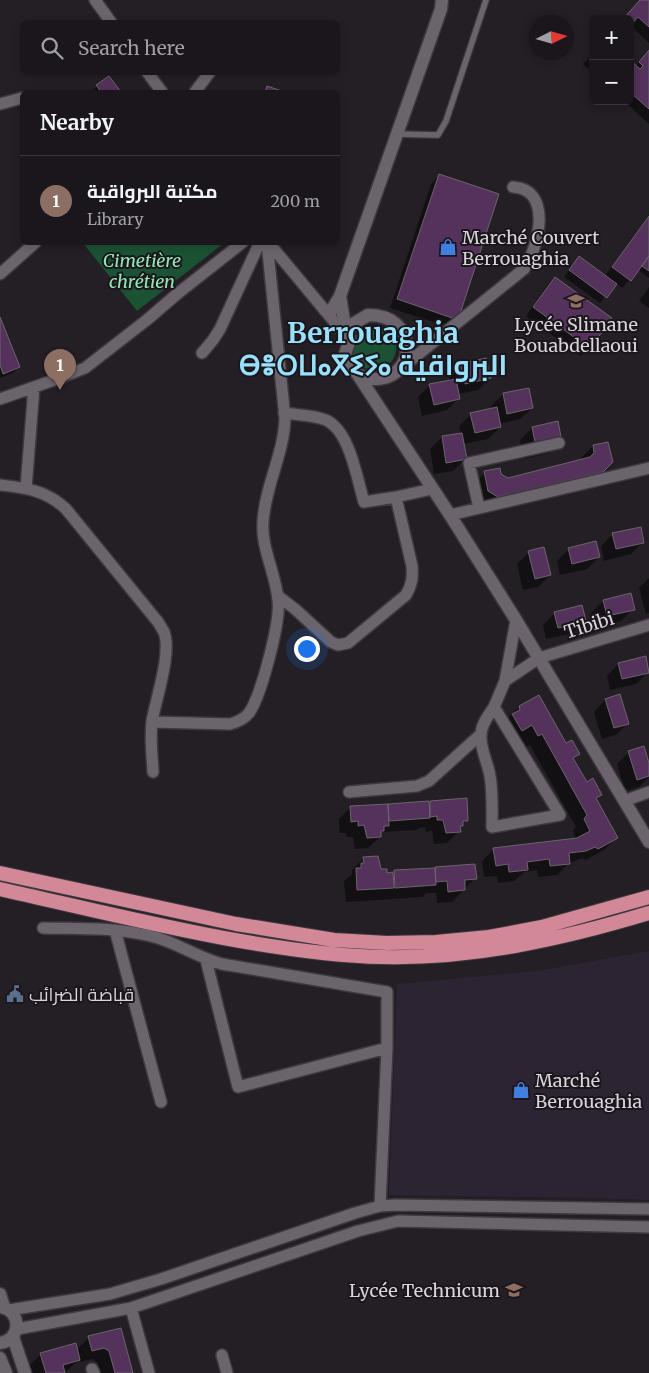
<!DOCTYPE html>
<meta charset="utf-8">
<style>
:root{--surface:#1b161c;--page:#282329;--text:#f1f3f6;--muted:#a09fa3;--line:#39353b;--accent:#7c3aed}
body{margin:0;font-family:Merriweather,Cairo,"Noto Sans Tifinagh",serif;background:var(--page);color:var(--text)}
.controls{position:absolute;right:15px;top:15px;display:grid;overflow:hidden;border-radius:8px;box-shadow:0 2px 8px #0003}
.controls button{width:45px;height:45px;display:grid;place-items:center;padding:0;border:0;border-bottom:1px solid var(--line);background:var(--surface);color:var(--text);font:25px sans-serif}
.compass{position:absolute;left:529px;top:15px;width:45px;height:45px;border-radius:50%;background:var(--surface);box-shadow:0 2px 8px #0003;rotate:85deg}
.you{position:absolute;left:306px;top:648px;width:18px;height:18px;margin:-12px;border:4px solid #fff;border-radius:50%;background:#1a73e8;box-shadow:0 0 0 8px #1a73e833}
.badge{display:grid;place-items:center;width:32px;height:32px;border-radius:50%;background:var(--accent);color:#fff;font-size:16px;font-weight:700}
.pin{position:absolute;translate:-50% -41px;filter:drop-shadow(0 1px 2px #0008)}
.pin::after{content:'';position:absolute;top:26px;width:18px;height:15px;background:inherit;clip-path:polygon(0 0,100% 0,50% 100%)}
.list{margin:0;padding:0;list-style:none}
h2{display:flex;justify-content:space-between;align-items:center;height:65px;margin:0;padding:0 20px;font-size:21px}
h2 small{font-size:16px;font-weight:400;color:var(--muted)}
.list li{display:grid;grid-template-columns:32px 1fr auto;gap:15px;align-items:center;box-sizing:border-box;height:90px;padding:0 20px;border-top:1px solid var(--line)}
.list b{display:block;font-size:19px;white-space:nowrap}
.list p{margin:0;font-size:16px;white-space:nowrap;color:var(--muted)}
.list em{font-size:16px;font-style:normal;color:var(--muted)}
.icon{flex:none;width:28px;height:28px;fill:none;stroke:currentColor;stroke-width:2;stroke-linecap:round;stroke-linejoin:round}
.map{position:relative;flex:none;width:649px;height:1373px;overflow:hidden}
.search{position:absolute;background:var(--surface);box-shadow:0 2px 8px #0003;left:20px;top:20px;width:320px;height:55px;display:flex;align-items:center;gap:12px;box-sizing:border-box;padding:0 18px;border-radius:8px;color:var(--muted);font-size:19px}
.panel{position:absolute;background:var(--surface);box-shadow:0 2px 8px #0003;left:20px;top:90px;width:320px;height:155px;border-radius:8px}
.map>svg:first-child{display:block}
.commercial{fill:#2d2433}
.green{fill:#1b5234}
.shadow{fill:#0007}
.building{fill:#55325b;stroke:#6b646c}
.lines{fill:none;stroke-linecap:round;stroke-linejoin:round}
.service-casing{stroke:#3e393f;stroke-width:8}
.minor-casing{stroke:#3e393f;stroke-width:14}
.tertiary-casing{stroke:#3e393f;stroke-width:15}
.trunk-casing{stroke:#3e393f;stroke-width:16}
.service{stroke:#6b646c;stroke-width:5.5}
.minor{stroke:#6b646c;stroke-width:11}
.tertiary{stroke:#6b646c;stroke-width:12}
.trunk{stroke:#d28896;stroke-width:14}
.labels{text-anchor:middle;dominant-baseline:central;stroke-width:4;stroke-linejoin:round;paint-order:stroke}
.poi-label{font-size:18px;fill:#d8d4d9;stroke:#1b151c;text-anchor:start}
.park-label{font-size:18px;font-style:italic;fill:#93e7b4;stroke:#1b151c}
.street-label{font-size:18px;fill:#d8d4d9;stroke:#1b151c}
.town-label{font-size:28px;font-weight:bold;fill:#98e1fa;stroke:#1b151c}
</style>
<div class="map">
<svg width="649" height="1373" viewBox="0 0 649 1373">
<rect width="100%" height="100%" fill="#241e25"/>
<path class="commercial" d="M649,951V1200L599,1198L389,1195L397,984L537,971Z"/>
<path class="green" d="M83,243H224L137,311Z
M352 348a22 22 0 1 1 44 0a22 22 0 1 1-44 0Z"/>
<path class="shadow" d="M642,0H649V43L630,25Z
M649,51V124L624,101H630V62L635,67Z
M593,54V73L583,64Z
M108,77L119,92H94L93,90Z
M439,175L457,319L449,327L390,308L431,184Z
M649,215V278L638,270L622,288L616,283L600,303L564,277L579,258L605,276Z
M555,278L610,319L589,348L581,356L526,316L547,286Z
M649,287V308L639,301Z
M0,319L19,367L13,373L0,378Z
M461,365L490,378L478,390L458,394L459,398L447,410L422,416L418,397L430,385L450,381L449,377Z
M528,389L532,408L520,419L499,424L500,427L488,439L463,444L465,459L453,471L434,474L430,449L442,437L461,434L459,426L471,414L492,409L491,406L503,394Z
M557,423L561,441L549,453L524,459L520,440L532,428Z
M607,443L611,462L590,484L485,509L473,484L485,473L500,475L508,479L582,461L581,458L593,446Z
M613,534L643,542L631,554L604,561L601,546Z
M569,549L599,557L587,569L560,575L557,561Z
M529,552L550,575L538,587L523,590L517,564Z
M649,578V613L646,614L639,588Z
M603,601L633,609L621,621L595,627L591,613Z
M555,613L585,621L573,633L546,639L543,625Z
M618,664L648,672L636,684L610,690L607,676Z
M605,700L628,723L616,735L602,739L594,712Z
M519,707L578,754L573,759L586,784L600,794L596,799L617,837L605,849L586,860L582,858L569,863L557,875L538,877L537,870L524,872L514,881L498,883L497,876L484,877L482,861L494,849L576,839L573,831L576,827L530,745L526,747L520,736L510,742L507,719Z
M629,752L649,767V777L639,787L625,791L617,764Z
M465,800L467,820L459,828V831L447,843L434,844L432,831L426,832L425,827L419,828L417,830L381,832L380,837L368,848L355,849L353,837H347L346,833H340L339,819L351,807Z
M364,858L386,874H392L394,871L474,865L475,878L452,902L437,903L436,893H426L423,897L346,902L344,881L352,874V870Z
M120,1330L131,1373H100L98,1363L92,1359L81,1362L80,1359L64,1373H31L29,1366L41,1354L76,1350L89,1338Z"/>
<path class="building" d="M640,0H649V27L638,17L630,26V19H623Z
M649,50V109L630,92V60L640,69L643,66L639,62Z
M109,76L121,92H101L96,85Z
M267,86L285,92H265Z
M439,174L499,194L458,320L397,299Z
M649,216V256L631,281L612,267Z
M579,256L617,284L607,298L569,270Z
M649,256V271L642,266Z
M555,277L612,318L590,349L533,307Z
M0,317L20,367L3,374L0,365Z
M486,358L491,378L465,384L460,364Z
M456,379L460,399L434,405L429,384Z
M529,388L533,408L507,414L503,393Z
M497,407L501,427L475,433L470,413Z
M558,421L562,442L536,447L532,427Z
M462,433L467,459L446,463L442,436Z
M608,442L613,462L603,472L498,497L488,491L484,471L500,468L501,474L508,478L590,457L594,453L593,445Z
M641,527L644,543L616,549L612,533Z
M596,541L600,557L572,564L568,548Z
M544,547L551,575L535,579L528,551Z
M631,593L635,610L607,616L603,600Z
M582,605L586,621L558,628L554,612Z
M646,656L649,673L622,679L618,663Z
M620,694L629,724L614,728L605,699Z
M539,695L566,743L572,740L580,754L573,758L587,782L593,778L602,795L596,798L618,838L598,849L595,847L586,851L569,853L570,864L550,866L549,859L527,862L528,870L509,872L508,864L496,866L493,848L577,838L590,831L584,819L587,815L542,734L538,736L532,725L522,731L512,714L520,710L519,706Z
M644,746L649,763V776L637,780L628,751Z
M467,798L468,821H463V826H460L461,832L446,833L443,820H437V816L430,817V801Z
M429,801L430,818L389,821L388,804Z
M388,804L389,826H384V831H381V837L367,838L364,825L358,826V821L351,822L350,806Z
M378,856L381,869H387V873L393,872L394,888L357,890L356,868H361V863H364L363,857Z
M475,864L477,879L465,880V890L448,892L447,881L436,882L435,867Z
M435,868L436,885L395,888L394,870Z
M121,1328L133,1373H115L109,1351L104,1348L92,1351L88,1336Z
M76,1343L80,1360L63,1365L65,1373H46L40,1353Z"/>
<g class="lines">
<g class="service-casing">
<path id="service" d="M396,134L438,135L446,121L486,0"/>
</g>
<g class="minor-casing">
<path id="minor" d="M95,0L111,22
M147,72L162,92
M195,92L210,72
M0,104L22,98
M268,242L347,337
M0,274L36,242
M202,353L213,340L220,329L260,242
M400,369L524,269C539,247 553,189 513,187
M0,399L57,379L85,368L148,319L177,294L243,242
M0,485C26,488 46,490 66,509L158,622C160,625 162,629 164,632C172,652 156,699 152,721C150,738 152,755 153,772
M26,488L34,387
M396,497L432,489
M479,508L469,463L559,443
M450,515L649,468
M278,596L295,609L331,642L338,645L348,643L406,595C412,585 413,577 412,566L396,497L364,502C357,479 350,431 326,420C314,415 297,415 284,413
M505,681L516,620
M494,707C489,715 481,724 481,735C480,749 488,763 490,776C493,793 492,810 492,827L560,815L494,707L505,681L539,658L649,625
M152,722L230,724C238,722 244,719 249,713C261,696 281,621 278,600C276,574 261,548 263,522C265,486 284,454 285,418L267,242
M349,792L417,786L429,781L481,734
M624,801L649,792
M43,928C81,929 121,927 158,938C180,945 200,958 222,964L387,992V1048L380,1206
M115,930L161,1102
M206,960L238,1087L387,1048
M131,1308L149,1373
M9,1310L110,1294L161,1279L355,1213L380,1206L395,1205L649,1209
M17,1329L131,1308L358,1231L398,1221L649,1227
M222,1355L227,1373
M92,1369L94,1373"/>
</g>
<g class="tertiary-casing">
<path id="tertiary" d="M325,310L330,313L340,296
M368,315C419,314 419,379 374,379C359,379 351,369 344,357L350,340L346,333L353,324Z
M346,333L340,296L441,9L442,0
M358,375L450,515L516,620L649,842
M0,1294L4,1307
M0,1307C22,1310 22,1340 0,1343
M13,1337L25,1373
M0,1358L6,1373"/>
</g>
<g class="trunk-casing">
<path id="trunk" d="M0,873L236,924L334,940L387,943L436,942L489,937L542,927L649,897
M0,889C76,906 152,925 229,939C279,948 330,956 382,957C473,959 563,939 649,913"/>
</g>
<use href="#service" class="service"/>
<use href="#minor" class="minor"/>
<use href="#tertiary" class="tertiary"/>
<use href="#trunk" class="trunk"/>
</g>
<defs>
<g id="shop-bare" transform="scale(1.35)"><path d="M-5-2.5h2.3a2.7 3.5 0 0 1 5.4 0H5L5.5 6h-11ZM-1.5-2.5h3a1.5 2.3 0 0 0-3 0Z" fill="#3f7fe0" stroke="#1b151c" stroke-width="2.5" paint-order="stroke"/></g>
<g id="school-bare" transform="scale(1.35)"><path d="M0-5L7-2L0 1L-7-2ZM-4 1L0 2.5L4 1V4Q0 6-4 4Z" fill="#8d6e63" stroke="#1b151c" stroke-width="2.5" paint-order="stroke"/></g>
<g id="civic-bare" transform="scale(1.35)"><path d="M-.6-6.5H3V-4.5H.6V-3L4-1V1h2V6H-6V1h2V-1L-.6-3ZM-1.2 2.5V6h2.4V2.5Z" fill="#5c6f8a" stroke="#1b151c" stroke-width="2.5" paint-order="stroke"/></g>
</defs>
<g fill-rule="evenodd">
<use href="#shop-bare" x="448" y="247"/>
<use href="#school-bare" x="576" y="301"/>
<use href="#civic-bare" x="15" y="994"/>
<use href="#shop-bare" x="521" y="1090"/>
<use href="#school-bare" x="514" y="1290"/>
</g>
<g class="labels">
<g class="poi-label">
<text x="462" y="237">Marché Couvert<tspan x="462" dy="21">Berrouaghia</tspan></text>
<text x="576" y="324" text-anchor="middle">Lycée Slimane<tspan x="576" dy="21">Bouabdellaoui</tspan></text>
<text x="29" y="994">قباضة الضرائب</text>
<text x="535" y="1080">Marché<tspan x="535" dy="21">Berrouaghia</tspan></text>
<text x="500" y="1290" text-anchor="end">Lycée Technicum</text>
</g>
<g class="park-label">
<text x="142" y="260">Cimetière<tspan x="142" dy="21">chrétien</tspan></text>
</g>
<g class="street-label">
<text transform="translate(589 625) rotate(-17)">Tibibi</text>
</g>
<g class="town-label">
<text x="373" y="333">Berrouaghia<tspan x="373" dy="32">ⴱⴻⵔⵡⴰⴳⵉⵢⴰ البرواقية</tspan></text>
</g>
</g>
</svg>
<div class="controls">
<button>+</button>
<button>−</button>
</div>
<svg class="compass" viewBox="-18 -18 36 36"><path d="M0-13l5 13h-10z" fill="#e53935"/><path d="M0 13l5-13h-10z" fill="#a09fa3"/></svg>
<div class="you"></div>
<div class="pin badge" style="left:60px;top:390px;background:#8d6e63">1</div>
<div class="search"><svg class="icon" aria-label="search" viewBox="0 0 24 24"><circle cx="10" cy="10" r="6"/><path d="M15 15l6 6"/></svg>Search here</div>
<section class="panel">
<h2>Nearby<small></small></h2>
<ul class="list">
<li><span class="badge" style="background:#8d6e63">1</span><div><b>مكتبة البرواقية</b><p>Library</p></div><em>200 m</em></li>
</ul>
</section>
</div>
